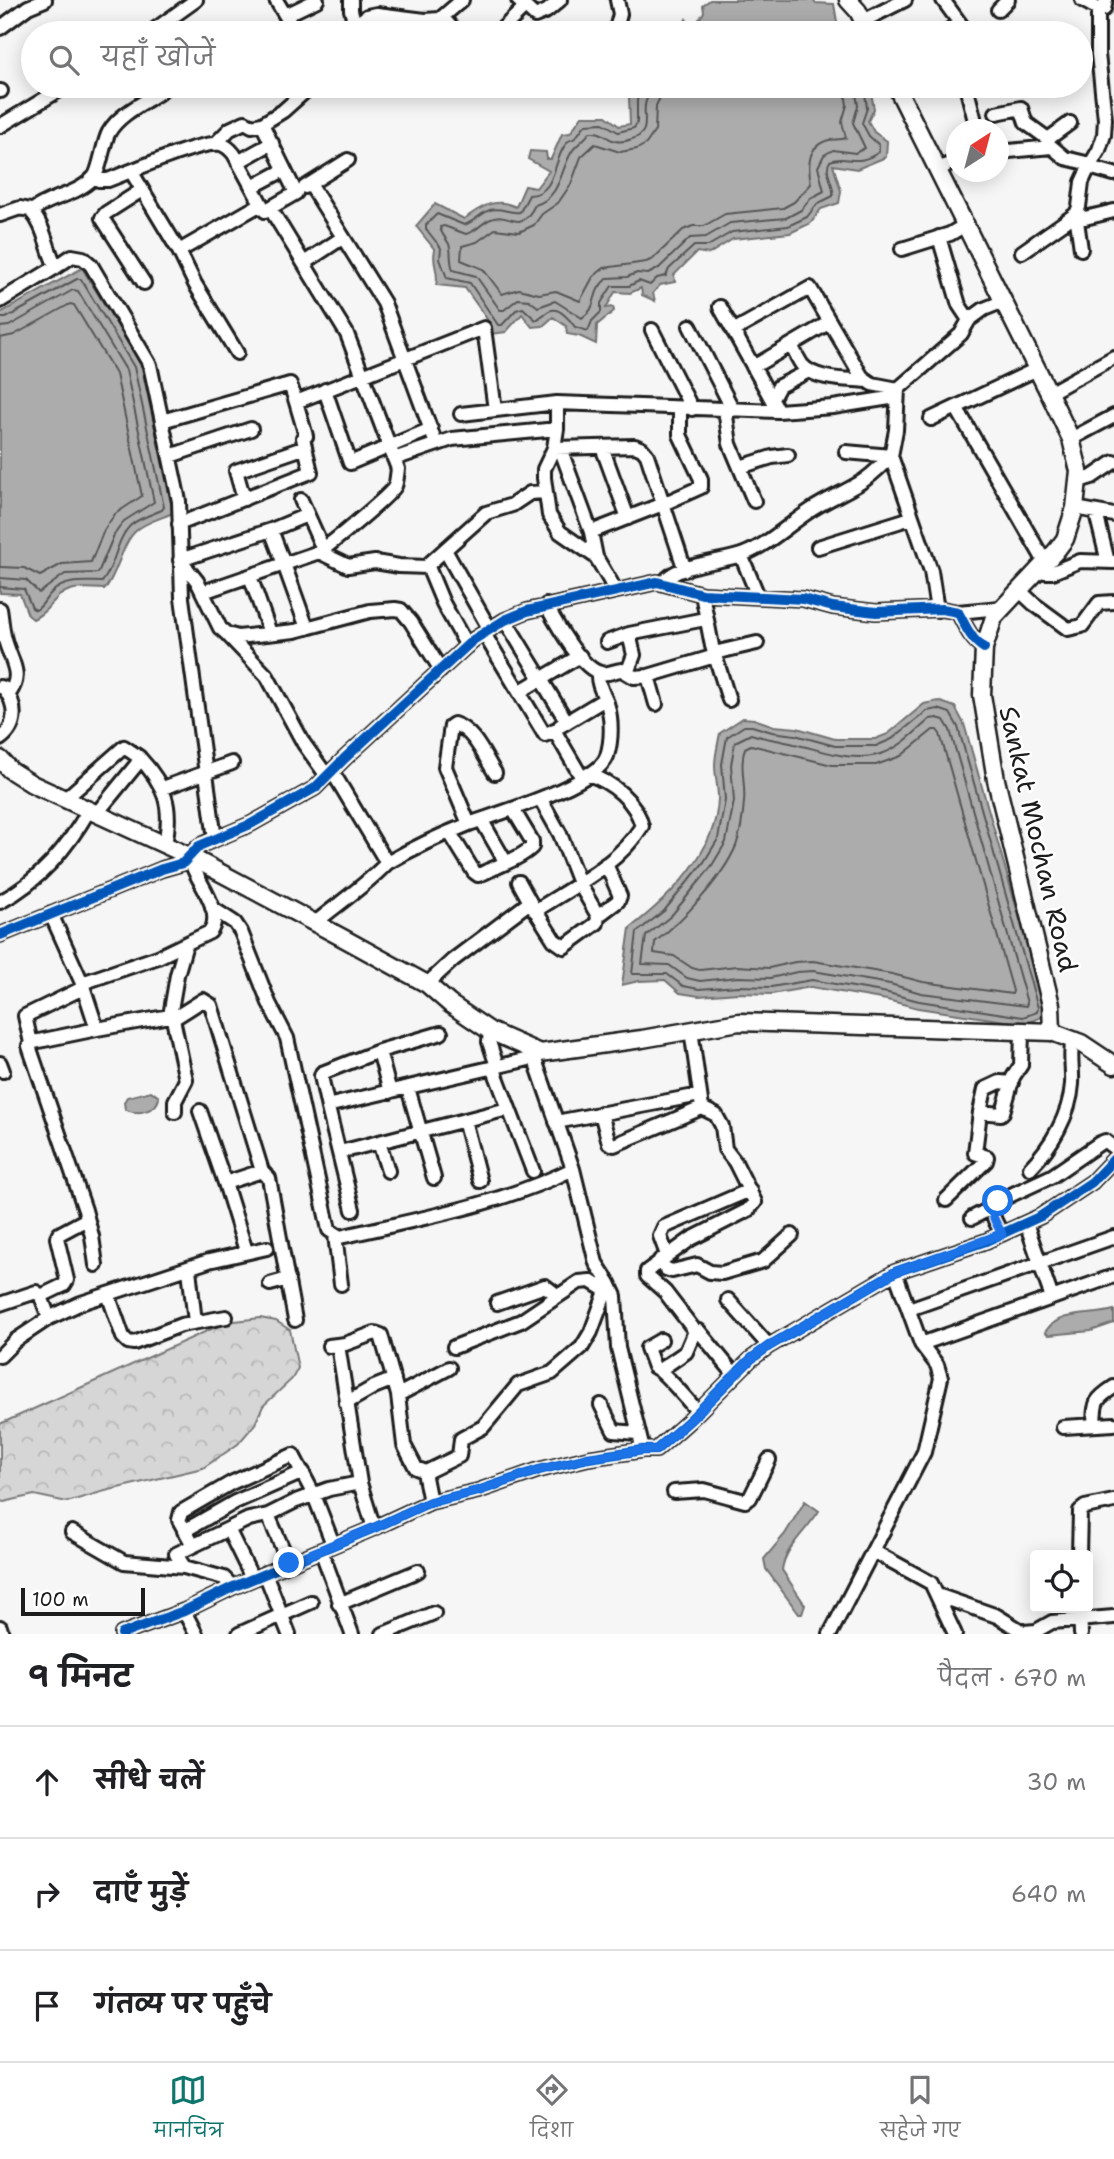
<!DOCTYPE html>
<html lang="hi">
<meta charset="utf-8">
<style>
:root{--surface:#fff;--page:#f2f2f2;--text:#202124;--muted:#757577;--line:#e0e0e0;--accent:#0f766e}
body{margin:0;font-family:"Shantell Sans","Playpen Sans Deva",sans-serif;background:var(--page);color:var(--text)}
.controls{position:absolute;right:21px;bottom:21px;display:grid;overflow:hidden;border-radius:7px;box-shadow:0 4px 18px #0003}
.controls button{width:63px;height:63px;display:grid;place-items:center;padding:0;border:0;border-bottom:2px solid var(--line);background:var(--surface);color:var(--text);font:35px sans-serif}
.compass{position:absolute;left:946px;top:119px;width:63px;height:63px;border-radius:50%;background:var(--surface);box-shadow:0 4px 18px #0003;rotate:36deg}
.scale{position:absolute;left:21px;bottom:18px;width:124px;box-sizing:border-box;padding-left:7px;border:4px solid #1c1c1c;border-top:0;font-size:19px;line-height:24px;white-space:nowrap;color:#1c1c1c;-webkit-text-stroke:5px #fff;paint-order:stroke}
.stop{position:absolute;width:21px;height:21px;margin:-16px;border:5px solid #1a73e8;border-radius:50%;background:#fff}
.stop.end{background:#1a73e8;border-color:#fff;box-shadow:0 2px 7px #0008}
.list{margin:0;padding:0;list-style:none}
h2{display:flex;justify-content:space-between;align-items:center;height:91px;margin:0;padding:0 28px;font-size:30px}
h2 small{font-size:23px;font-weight:400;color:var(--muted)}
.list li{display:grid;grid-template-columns:46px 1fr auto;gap:21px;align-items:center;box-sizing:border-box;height:112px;padding:0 28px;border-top:2px solid var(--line)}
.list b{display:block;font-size:26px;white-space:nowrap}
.list em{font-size:23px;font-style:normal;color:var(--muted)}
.icon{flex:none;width:38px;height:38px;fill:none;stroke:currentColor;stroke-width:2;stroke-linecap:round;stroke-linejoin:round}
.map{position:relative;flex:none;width:1114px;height:1634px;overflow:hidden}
.search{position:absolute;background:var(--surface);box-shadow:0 4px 18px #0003;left:21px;right:21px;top:21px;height:77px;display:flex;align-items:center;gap:18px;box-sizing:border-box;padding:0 24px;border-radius:38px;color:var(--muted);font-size:26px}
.sheet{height:427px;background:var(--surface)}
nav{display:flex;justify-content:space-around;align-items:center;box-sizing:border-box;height:98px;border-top:2px solid var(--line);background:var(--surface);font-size:19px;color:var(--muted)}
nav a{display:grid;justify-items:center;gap:4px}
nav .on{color:var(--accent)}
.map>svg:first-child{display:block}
.forest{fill:url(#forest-crowns);stroke:#797979;stroke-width:2}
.water{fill:#acacac;stroke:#727272;stroke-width:2}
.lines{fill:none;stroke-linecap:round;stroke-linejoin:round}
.shore{stroke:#565656;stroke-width:2}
.minor-casing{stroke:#1c1c1c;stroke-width:18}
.major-casing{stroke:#1c1c1c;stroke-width:21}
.minor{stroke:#fff;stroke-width:12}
.major{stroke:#fff;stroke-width:16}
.cycleway-casing{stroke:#fff;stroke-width:15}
.cycleway{stroke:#0057b8;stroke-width:10}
.route{stroke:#1a73e8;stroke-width:9}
.labels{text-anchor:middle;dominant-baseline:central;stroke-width:5;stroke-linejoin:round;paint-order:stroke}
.street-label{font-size:26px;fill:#1c1c1c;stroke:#fff}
</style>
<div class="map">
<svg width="1114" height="1634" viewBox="0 0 1114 1634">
<defs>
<pattern id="forest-crowns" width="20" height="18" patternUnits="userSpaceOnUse" patternTransform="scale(1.75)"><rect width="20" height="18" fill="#d6d6d6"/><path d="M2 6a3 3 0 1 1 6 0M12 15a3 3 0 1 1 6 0" fill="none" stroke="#b7b7b7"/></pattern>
</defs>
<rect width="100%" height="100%" fill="#f6f6f6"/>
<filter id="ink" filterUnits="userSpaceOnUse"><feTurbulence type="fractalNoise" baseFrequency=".0143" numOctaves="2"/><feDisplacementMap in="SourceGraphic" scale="14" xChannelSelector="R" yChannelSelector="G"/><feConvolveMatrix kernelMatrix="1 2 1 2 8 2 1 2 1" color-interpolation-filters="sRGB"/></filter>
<g filter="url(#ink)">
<path class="forest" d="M260,1318L276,1321L290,1330L298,1368L292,1379L263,1406L255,1424L238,1444L203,1468L105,1491L67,1502L34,1495L4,1502L0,1501V1424L227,1322Z"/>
<path class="water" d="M710,0H813L815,3L834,4L837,22L845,33H691L688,30L681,31L686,19L691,26L695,25L704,12L703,5Z
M638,86H870L874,109L868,121L874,132L887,141L886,157L857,169L833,165L841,191L839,203L821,209L811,223L790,233L733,239L709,254L697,252L674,275L675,282L660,285L653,293L655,301L642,295L641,288L630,293L615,292L606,308L613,307L614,311L597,325L596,344L579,336L567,334L566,326L553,317L543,326L532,327L522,314L506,332L491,334L489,322L465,288L436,285C440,272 431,263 435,250L416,226L435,204L464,219C482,206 495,197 516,207L525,186L536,188L549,171L528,159L530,151L546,152L547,159H551L562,134L570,133L582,116H606L619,126L630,124L629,97Z
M82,268L141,364L173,513C162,518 146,522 137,530C122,542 118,573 105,589C87,588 68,585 55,600C47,608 44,614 33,619L28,615L20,594L0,593V313Z
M938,701L955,707L964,724L1047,1015L1025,1024L918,1008L887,1000L811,987L772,994L738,993L699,996L680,993L665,980L639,981L622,985L630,928C670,897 717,852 718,798C718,787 715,776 715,765C715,755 718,744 720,733L743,718L754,719L774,726L797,728L835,739H875L888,734L924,704Z
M151,1091L159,1097C158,1111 136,1116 125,1109L124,1102L127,1097Z
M1114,1310V1323L1091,1331L1049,1335L1045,1332C1060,1309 1091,1317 1114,1310Z
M805,1501L819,1511C807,1530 785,1547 782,1570L805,1605L802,1614H799L766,1569L764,1559L785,1534Z"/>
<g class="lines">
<path class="shore" d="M643,86L637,100V123L634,128L618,132L603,123L586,124C582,128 579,134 575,138C569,142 570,138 566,144C552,161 557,194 529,195L520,212C509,214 502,207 490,210C481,213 474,222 464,225L437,214L426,225V229L441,248L440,259L447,278L470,283L498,325H502L516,310L523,308L536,320C541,318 546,311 552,310C560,308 571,321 575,327L588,331L592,321L601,312V303L612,286H629L639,281L650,285L657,278L666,276L669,269L694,246H708L732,232L788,226L807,217L817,204L833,196C835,184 823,172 830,161C846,154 856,168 879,152V145L869,136L862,123L867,108L864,86
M651,86C651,93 648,95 646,101C641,115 653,133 632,139C627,141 620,142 615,141C604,138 604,131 590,132C585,140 575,145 571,153C560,172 560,198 535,205C519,236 511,211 491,219C481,223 476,232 466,234L444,226L440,227C441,234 446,238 449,244C452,252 449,259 453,270L476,276L500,310H504L518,299L529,300L538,307L555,301L582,318C585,315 589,313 591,309C597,297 594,288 608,278L627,277L637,273L648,274L659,268L690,238L706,237L730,223L786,218L801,210L811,198L824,191L818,167L824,155L833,150L855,153L865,148L853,123L858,106L855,86
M662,86L661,95L656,106L655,131L646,144L637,149L620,152L595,144L581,157L571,184L558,203L542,214L534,225L519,232L495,229L477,242L462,246L461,260L483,269L502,294L519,289L539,294L556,291L580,301L593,277L604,268L646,262L653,259L683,230L693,226H704L725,214L783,208L794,202L811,184C808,167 806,146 829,140C835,139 841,140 846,138L842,122L847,105L844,86
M0,318H6L77,279H81L134,367L164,507L162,510C153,514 139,518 131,525C115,540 116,566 102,582C84,582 66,579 52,592C45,598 44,605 36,610L32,608L24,589L0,587
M0,327L9,326L73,290L78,291L126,370L154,502L124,521L114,535L98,573L65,574L39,593L26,580L0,578
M0,338L14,335L70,304L74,305L116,374L142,496L115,514L104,530L91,562L62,564L40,576L24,568L0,567
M938,709L950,713L958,727L1038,1008L1037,1012L1023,1017L919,1001L888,993L812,980L771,987L738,986L699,989L683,986L667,974H632L637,932L664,911L704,862L718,839L725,800L722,764L727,737L744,726H752L772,732L795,735L835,746H876L892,739L927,711Z
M937,718L944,720L950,730L1027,1003L1026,1006L921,993L890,984L813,971L797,972L770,978L738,977L700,981L687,978L669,965L642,964L646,936L671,916L711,867L726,842L734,801L731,765L735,742L751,734C766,739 779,740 794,744C822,750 852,763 881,754C900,748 915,732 930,719Z
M933,730H937L940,734L1013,991L1012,994L923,982L892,974L813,961L795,962L769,968L737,966L700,970L692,968L674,956L654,953L655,942C683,920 722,879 736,846C741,833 743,816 744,802C746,784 739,766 745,748L751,745L832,765H876L901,756Z"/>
<g class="minor-casing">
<path id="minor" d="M276,0L296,33
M351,0V10L355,25
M518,0L535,16L547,11L560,0
M943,0L967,33
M1082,0L1098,9H1104L1106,0
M998,10L1008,0
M286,15L317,0
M440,19L462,0
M863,21L905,0
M0,28L28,7L45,0
M150,33L196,0
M345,33L367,16L377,14L425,20L440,19L446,21L456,33
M498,33L525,7
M615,33L620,14L617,0
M946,33L959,22
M311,86L283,111L262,124L296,193L270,208L347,334L398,469C397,474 397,481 395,486C392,494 330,545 319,552
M966,86L974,117
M0,91H1
M996,113L1021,108L1026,123L1048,139
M0,126L66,86
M215,144L230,129L245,122L252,126L262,124
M1047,146L1048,139L1070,123
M998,152L1052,147L1065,158L1090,164
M238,162L272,143
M1089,167L1114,174
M940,169L956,160
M131,171L179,251
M94,177L99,180H108C130,172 201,140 221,144C227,146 230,149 234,154L265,211L270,208
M310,184L384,303L436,444
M252,187L284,170
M305,187L348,160
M142,190L106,213L102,218L144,283
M32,211C48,197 76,196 93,178C100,172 103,142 109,132C119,114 144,103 160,92L165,86
M0,215L20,208L30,210C45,226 46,247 56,267L72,256L83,258L91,265L150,365L179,501L182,598L215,839
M939,237L959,305L969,320L984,309L1004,301
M902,249L950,234L967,224
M1081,249L1076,214L1085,218L1114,211
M1022,252L1076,214L1079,207L1082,182L1089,167L1099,150L1104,135L1105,119L1098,54V9
M304,263L342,238
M0,301L56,267
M720,307L778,411
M690,326L733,410
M652,330L692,409
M733,331L810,288L862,377L872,384L898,389
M791,345C794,351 798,359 802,365C816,381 848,379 867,381
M237,353L195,284L179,251L261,204
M753,367L830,322
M325,390L350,463L431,429
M1049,393L1114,357
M772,399L779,386L809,371
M557,403V429L554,448L544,469V478L549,515L560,532L596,557L616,591
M956,407L1045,562
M725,409L730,444L754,501
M461,414L557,403L778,411L833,407L896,397
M931,419L1037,369
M162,421L290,384L296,402L484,328L495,410
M1071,439L1114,416
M602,447L628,518
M554,448L635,446L642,449L647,455L685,570
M560,448L591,532L596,557
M846,452L891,456L896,430L898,389L961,334L969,320
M170,456L251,429
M394,459L452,439L557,429
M740,467L772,457L788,455
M1079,481L1092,477L1114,462
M244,499L236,471L303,448
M301,500L323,549
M1075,508L1114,515
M1096,513L1108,562
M179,524L311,472L303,438L306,436L296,402
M271,530L307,515
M591,532L663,504L701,487V479L680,435V408
M818,547L911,518
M445,550L489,628
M741,555L758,596
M428,567L399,566L375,562L348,566L319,552L284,564L271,530L180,560L197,581L220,628L227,634L238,637L295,631L370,611L395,609L401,610L411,622L441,670
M1040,568L1045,572H1053L1080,561L1114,562
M250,576L270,633
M664,583C673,564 725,562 744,554C769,544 788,525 811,510C826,500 843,493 858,484C871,477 881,466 891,456L931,571L937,610
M1019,590L1034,604L1068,629L1082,626L1099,603L1114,602
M203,592L284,564L307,628
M702,594L712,646L729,700
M546,605C556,623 581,669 601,673C609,675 615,670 622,670L634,677L648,676L715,656
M0,609C2,620 2,632 6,643C12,663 23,675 9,694
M958,612L1000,608
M505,620L541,679L519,692
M483,632L545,735L554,730L582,778
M227,634L267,676L304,744L327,776
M607,642L629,634
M467,646L443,603L428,567L430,563L486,513L512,505L530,493L545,492
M714,653L757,643
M627,673L634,655L629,634L705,619
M648,676L656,704
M0,687L4,688C17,705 18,726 0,739
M567,722L541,679L580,656
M560,726L605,699
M139,757C165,785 173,806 165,844
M332,771L387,863C413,848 441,835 469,824C496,814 598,784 607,756C612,740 612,719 607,703C603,693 597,684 598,673
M163,788L232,763
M65,799L124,747L139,757L137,764L97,813
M482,821L505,861
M469,824L445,767L451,726L454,724C474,730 484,756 495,773
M450,833L474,872L478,875L481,874C497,866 520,859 532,847V841L514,811
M0,902C40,881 67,848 89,810
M530,902L554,940L564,947L597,923L598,916L579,883L560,834L541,800
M212,908L235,923L241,932L269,1003L287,1038L329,1230L340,1237C418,1219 500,1205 573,1169
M535,911C572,887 618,865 642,826C636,801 612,782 588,774
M51,914L82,983L97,1029L34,1042L29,1046L85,1210L92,1236L96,1265
M598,916L618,901L620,896L606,864
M315,923C339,903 365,886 387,863
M0,935L162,869L183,863L199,846L251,824L315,788L345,758L473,640L505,620L527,611L657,582L702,594L803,599L833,607L876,612L942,609L958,612C965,625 971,640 984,648
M82,983L158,957L210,932C224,913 200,885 193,867
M427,984L453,960L530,902L519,882
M170,1016L177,975L186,944
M173,1019L203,1000L211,1005L262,1171L225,1183L200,1111
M97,1029L170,1016L173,1019L186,1080L175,1101V1112
M490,1031L489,1042L497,1066
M31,1043L25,1016L83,988
M379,1051L390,1092
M0,1063L3,1071
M493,1067L533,1171
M408,1088L434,1178
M328,1108L321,1076L322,1073L379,1051L441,1033
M980,1112L985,1089L1000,1082L1012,1083
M601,1113L609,1143L614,1145L702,1108L691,1030
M464,1120L480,1181
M556,1122L700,1095
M379,1142L388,1171
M340,1152L508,1109
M1030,1168C1051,1147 1070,1115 1072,1084C1073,1069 1069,1054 1073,1039
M262,1171L269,1178L295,1320
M225,1183L246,1251
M946,1200L986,1161L987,1157L975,1153L980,1112L1001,1114L1003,1112L1013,1077L1021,1065L1022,1032
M353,1210L328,1108L331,1105L529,1059L540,1053
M972,1218L993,1207
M1026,1223L1052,1298
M1002,1234C996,1222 987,1212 998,1201L1052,1176L1100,1143L1105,1141L1114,1148
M335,1235L341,1284
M667,1255L660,1236L664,1227L750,1190
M660,1260L666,1269L672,1271L697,1265L710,1272L722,1273L763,1261L792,1235
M189,1269L195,1322
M609,1283L615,1296L618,1348L643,1450
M270,1284L288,1279
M108,1294L123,1337L128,1342L134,1343L181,1325L226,1317
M41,1296L64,1285L67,1280L57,1238L59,1234L87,1219
M728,1300L769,1346
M497,1303L545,1286L558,1296
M0,1304L36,1292L41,1296L49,1318
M909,1309L1114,1237
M695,1331L665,1292L647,1276V1271L691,1239L748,1210L755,1202L735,1162L725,1149L722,1126L716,1115L702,1108
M661,1340L647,1348L654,1367C664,1371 689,1402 698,1412
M921,1344L1114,1276
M338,1345L360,1483L374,1528
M329,1346L345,1344L375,1333L381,1335L398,1395
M454,1347L521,1321L579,1282L590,1281L606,1291
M0,1356L16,1340L49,1318L81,1303L209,1261L267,1248
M661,1369L686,1352L695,1331H699L735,1375
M346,1403L374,1387L394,1379
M601,1405L614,1431L637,1433
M1094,1425C1095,1402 1094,1400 1114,1387
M1063,1427L1114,1424
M426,1472L416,1468L404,1445L398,1395L449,1368
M674,1492L704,1490L745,1501L750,1498L769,1460
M430,1502L425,1477L426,1472L459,1456L461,1439L483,1427L518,1385L552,1373L582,1347L591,1332L609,1283L596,1263L573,1169L534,1057
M268,1515L289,1563
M228,1529L252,1578
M184,1531L235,1502L303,1472
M72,1532L124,1562L184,1567L224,1578L233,1587
M193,1545L179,1520L181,1512L231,1483L293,1455L314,1495L333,1544
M321,1550L352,1634
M873,1551L931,1583L955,1634
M1079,1555L1080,1511L1085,1507L1114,1501
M184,1567L176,1554L228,1529L249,1519L268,1515L296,1501L329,1489L360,1483
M265,1573L289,1634
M937,1595L997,1616L1023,1632L1036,1631L1052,1622L1114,1617
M339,1604L418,1571
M1080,1608L1081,1634
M184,1611L196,1634
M0,1627L2,1634
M122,1634L184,1611L233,1587L374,1528L430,1502L478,1491L539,1470L588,1458L643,1450H656L690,1420L751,1359L769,1346L895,1272L986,1241L1041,1216L1092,1182L1114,1159
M239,1634L311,1602
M383,1634L434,1613
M830,1634L924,1452L941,1378L937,1365L921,1344L895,1272"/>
</g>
<g class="major-casing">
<path id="major" d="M848,0L858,11L869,33
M896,86L1049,393L1071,439L1079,471L1075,508L1065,539L1056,551L994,617L984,648L982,695L996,780L1051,1005L1052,1032
M0,759L10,770L32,784L189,856L343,938L427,984L450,1004L490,1031L540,1053L642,1039L739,1022L1052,1032L1081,1043L1114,1065"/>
</g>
<use href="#minor" class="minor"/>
<use href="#major" class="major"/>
<g class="cycleway-casing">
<path id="cycleway" d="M0,935L162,869L183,863L199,846L251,824L315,788L345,758L473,640L505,620L527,611L657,582L702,594L803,599L833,607L876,612L942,609L958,612C965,625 971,640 984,648
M122,1634L184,1611L233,1587L374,1528L430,1502L478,1491L539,1470L588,1458L643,1450H656L690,1420L751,1359L769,1346L895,1272L986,1241L1041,1216L1092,1182L1114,1159"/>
</g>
<use href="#cycleway" class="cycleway"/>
</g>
</g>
<g class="lines" filter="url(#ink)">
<path class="route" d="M289,1563L374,1528L430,1502L478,1491L539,1470L587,1458L643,1450H656L690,1420L751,1359L769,1346L895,1272L1002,1234C996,1222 987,1213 998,1201"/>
</g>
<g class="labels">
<g class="street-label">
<text transform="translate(1039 839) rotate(77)">Sankat Mochan Road</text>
</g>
</g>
</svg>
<div class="controls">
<button><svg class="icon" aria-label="locate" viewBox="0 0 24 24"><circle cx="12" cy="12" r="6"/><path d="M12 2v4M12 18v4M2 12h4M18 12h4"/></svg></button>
</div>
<svg class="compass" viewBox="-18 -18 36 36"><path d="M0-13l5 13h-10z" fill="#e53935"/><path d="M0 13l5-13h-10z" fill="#757577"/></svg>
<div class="scale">100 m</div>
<div class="stop" style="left:998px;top:1201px"></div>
<div class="stop end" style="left:289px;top:1563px"></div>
<div class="search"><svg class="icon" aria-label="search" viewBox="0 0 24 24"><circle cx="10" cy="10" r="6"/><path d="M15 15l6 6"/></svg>यहाँ खोजें</div>
</div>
<section class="sheet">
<h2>9 मिनट<small>पैदल · 670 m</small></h2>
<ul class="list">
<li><svg class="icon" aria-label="ahead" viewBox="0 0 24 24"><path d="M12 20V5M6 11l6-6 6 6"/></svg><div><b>सीधे चलें</b></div><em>30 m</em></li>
<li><svg class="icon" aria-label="right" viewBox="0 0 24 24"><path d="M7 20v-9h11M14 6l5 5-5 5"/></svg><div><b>दाएँ मुड़ें</b></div><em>640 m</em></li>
<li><svg class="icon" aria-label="arrive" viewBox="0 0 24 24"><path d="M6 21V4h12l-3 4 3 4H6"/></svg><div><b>गंतव्य पर पहुँचे</b></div></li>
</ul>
</section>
<nav>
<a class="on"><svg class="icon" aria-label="map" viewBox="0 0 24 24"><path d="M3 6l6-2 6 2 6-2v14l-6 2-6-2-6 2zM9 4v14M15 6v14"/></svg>मानचित्र</a>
<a><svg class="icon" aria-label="directions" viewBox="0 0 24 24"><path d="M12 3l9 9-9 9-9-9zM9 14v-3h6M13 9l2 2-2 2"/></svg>दिशा</a>
<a><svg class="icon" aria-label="saved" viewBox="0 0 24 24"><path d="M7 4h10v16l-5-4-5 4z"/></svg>सहेजे गए</a>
</nav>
